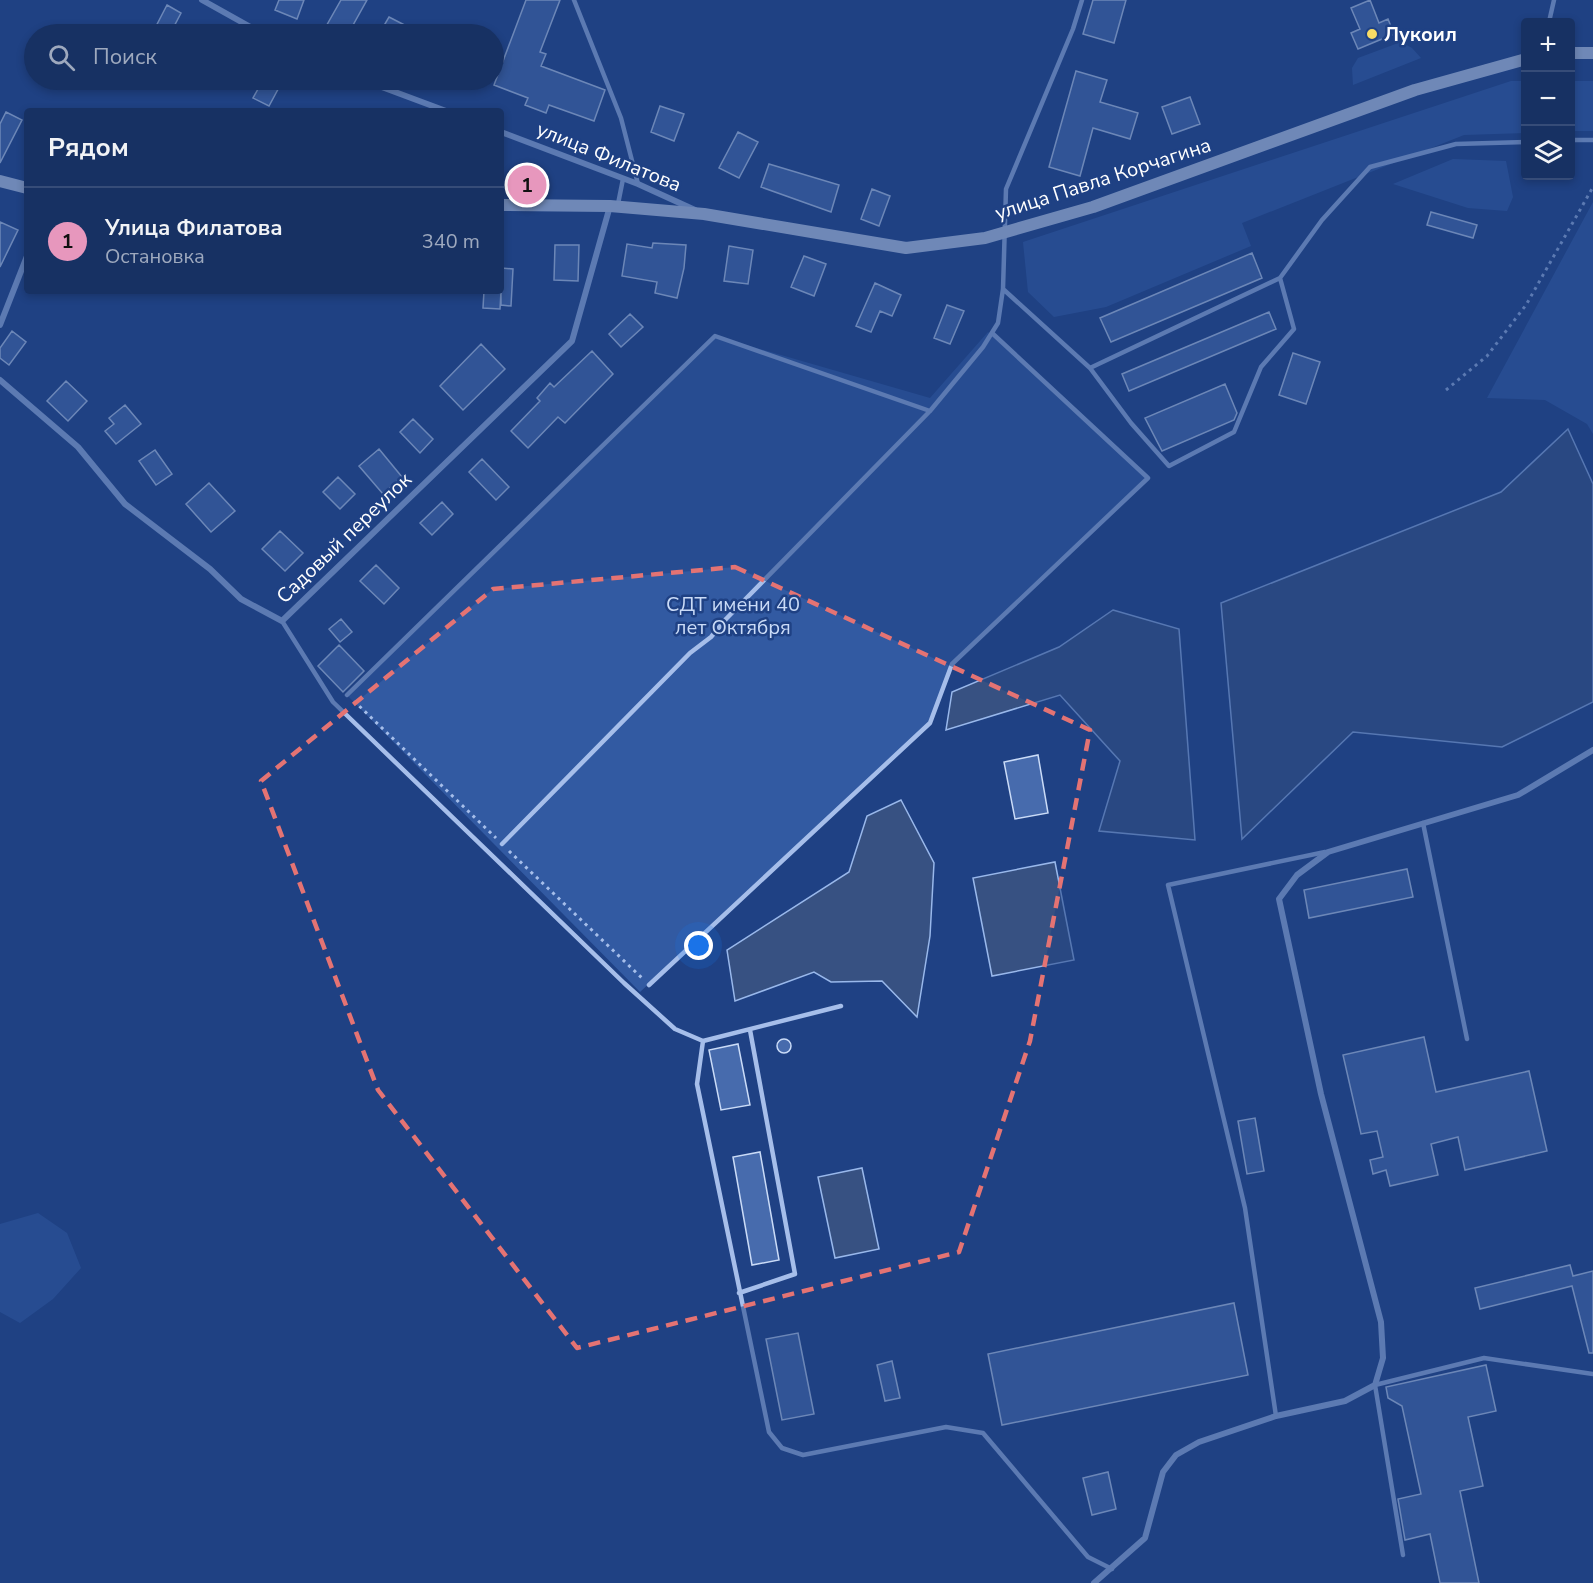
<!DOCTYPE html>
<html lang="ru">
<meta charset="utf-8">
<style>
:root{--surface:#173163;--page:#243d6c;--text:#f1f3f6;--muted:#9ea9be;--line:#364c78;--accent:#e797bd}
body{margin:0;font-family:"Nunito Sans",sans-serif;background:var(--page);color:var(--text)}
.controls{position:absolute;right:18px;top:18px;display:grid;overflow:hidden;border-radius:6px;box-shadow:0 3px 9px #0003}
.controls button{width:54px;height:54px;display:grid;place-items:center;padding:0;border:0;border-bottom:2px solid var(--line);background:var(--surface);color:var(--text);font:30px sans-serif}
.you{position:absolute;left:699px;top:946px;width:21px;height:21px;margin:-15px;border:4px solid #fff;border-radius:50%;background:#1a73e8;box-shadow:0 0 0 9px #1a73e833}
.badge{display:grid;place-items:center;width:39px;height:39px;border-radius:50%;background:var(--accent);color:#111;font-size:20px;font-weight:700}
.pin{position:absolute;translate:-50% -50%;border:3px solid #fff;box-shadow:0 2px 6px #0006}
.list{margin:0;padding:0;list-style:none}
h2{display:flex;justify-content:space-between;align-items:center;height:78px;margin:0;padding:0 24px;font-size:26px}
h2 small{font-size:20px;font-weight:400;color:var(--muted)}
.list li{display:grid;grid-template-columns:39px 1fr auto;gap:18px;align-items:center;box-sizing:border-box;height:108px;padding:0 24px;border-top:2px solid var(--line)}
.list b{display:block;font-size:22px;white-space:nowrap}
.list p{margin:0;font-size:20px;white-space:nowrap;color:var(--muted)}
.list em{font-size:20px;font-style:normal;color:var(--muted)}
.icon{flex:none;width:33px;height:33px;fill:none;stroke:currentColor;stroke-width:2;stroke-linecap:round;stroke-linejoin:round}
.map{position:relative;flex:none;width:1593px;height:1583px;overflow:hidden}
.search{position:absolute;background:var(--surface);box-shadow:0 3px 9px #0003;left:24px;top:24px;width:480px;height:66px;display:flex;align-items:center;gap:15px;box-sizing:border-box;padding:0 21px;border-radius:33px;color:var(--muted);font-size:22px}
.panel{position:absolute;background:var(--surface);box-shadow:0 3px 9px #0003;left:24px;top:108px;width:480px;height:186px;border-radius:6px}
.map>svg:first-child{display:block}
.green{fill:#325aa2}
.water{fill:#375182;stroke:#99b8eb;stroke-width:1.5}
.building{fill:#476bad;stroke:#cadbf7;stroke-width:1.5}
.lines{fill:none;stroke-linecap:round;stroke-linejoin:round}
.path{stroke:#a6beea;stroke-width:3;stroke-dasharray:3 4.5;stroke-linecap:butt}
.service{stroke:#a6beea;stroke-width:4.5}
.minor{stroke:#a6beea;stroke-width:6}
.secondary{stroke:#d1def7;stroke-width:12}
.marked{fill:none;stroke:#e47373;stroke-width:4.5;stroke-dasharray:12 8;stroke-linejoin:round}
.poi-dot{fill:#f8db65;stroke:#1f4184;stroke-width:2}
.labels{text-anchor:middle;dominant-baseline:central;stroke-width:5;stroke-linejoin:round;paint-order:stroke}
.poi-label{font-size:20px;font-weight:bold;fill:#fff;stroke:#1f4184;text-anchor:start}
.street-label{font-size:20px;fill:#fff;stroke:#1f4184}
.park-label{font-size:20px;fill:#cadbf7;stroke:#1f4184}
</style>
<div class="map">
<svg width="1593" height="1583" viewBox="0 0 1593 1583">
<rect width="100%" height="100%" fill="#1f4184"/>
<path class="green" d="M1401,42L1412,48L1421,58L1353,85L1352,68L1358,58Z
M1511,81H1525V133L1464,135L1242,223L1251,246L1106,307L1054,317L1028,292L1023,242Z
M1571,81H1593V131H1571Z
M1453,159L1506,161L1513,197L1507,211L1468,208L1393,184Z
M1593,202V434L1587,424L1545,400L1487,398Z
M988,332L1148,478L952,663L930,723L640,992L347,695L715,336L930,398Z
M38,1213L67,1233L81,1268L53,1299L20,1323L0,1312V1224Z"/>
<path class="water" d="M1568,429L1593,484V702L1502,747L1353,732L1242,839L1221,603L1501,492Z
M1113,610L1179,629L1195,840L1099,831L1120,761L1060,695L946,730L952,692L1059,647Z
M901,800L934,863L930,936L917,1017L882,981L831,982L814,972L735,1001L727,950L849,872L867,816Z
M1055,862L1074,960L992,976L973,878Z
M862,1168L879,1249L835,1258L818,1177Z"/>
<path class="building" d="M279,0H304L297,19L275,10Z
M341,0H367L348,34H332L324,30Z
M526,0H560L540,52L546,54L541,66L605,90L594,121L549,105L546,113L525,105L528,98L494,85Z
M1093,0H1126L1114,43L1083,34Z
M1370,0L1379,23L1388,19L1394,34L1358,49L1351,33L1360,29L1351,8Z
M167,5L181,13L170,34H152Z
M389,17L422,34H379Z
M1076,71L1107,80L1100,102L1138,113L1130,139L1093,128L1080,176L1049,167Z
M263,80H283L269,106L253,98Z
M1190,97L1200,124L1172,134L1162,107Z
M660,106L684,114L674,141L651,132Z
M6,112L22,120L0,163V124Z
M738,132L758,142L739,178L719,168Z
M769,164L839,185L831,212L761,187Z
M872,189L890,196L879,226L861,219Z
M1431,212L1477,225L1473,238L1427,225Z
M0,222L18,230L0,267Z
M653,243L686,245L684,268L677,298L655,293L657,282L622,276L627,244L652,248Z
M555,245H579L578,281L554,280Z
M729,246L753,250L748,284L724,281Z
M1252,253L1262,278L1111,342L1100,318Z
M804,256L826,264L814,296L791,287Z
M501,268L513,269L511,306L501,305Z
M875,283L901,295L892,316L880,311L871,332L856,326Z
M484,291H501L500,309L483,308Z
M947,305L964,311L950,344L934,338Z
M1269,312L1276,329L1129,391L1122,374Z
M630,314L643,327L621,347L609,334Z
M12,331L26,342L9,365L0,358V348Z
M481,344L505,369L463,410L440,386Z
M592,351L613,374L565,423L558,417L528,448L511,431L540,401L537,398L550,383L554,387Z
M1293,353L1320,362L1306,404L1279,395Z
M66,381L87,401L68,421L47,401Z
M1225,384L1237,413L1234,420L1162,451L1145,418Z
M125,405L141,424L116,444L105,431L114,424L109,418Z
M413,419L433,439L420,453L400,432Z
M379,449L402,477L383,494L359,466Z
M155,450L172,474L156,485L139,461Z
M482,459L509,487L496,500L469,472Z
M338,477L355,494L340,509L323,492Z
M209,483L235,511L211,532L186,504Z
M442,502L453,514L432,535L420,523Z
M280,531L303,553L285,571L262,549Z
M376,565L399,588L384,604L360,581Z
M341,619L352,632L340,642L329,629Z
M339,645L364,671L343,692L318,666Z
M1038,755L1048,813L1015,819L1004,762Z
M1407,869L1413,897L1309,918L1304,890Z
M1424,1037L1436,1092L1529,1071L1547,1151L1465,1170L1458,1137L1431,1144L1438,1175L1390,1186L1386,1170L1373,1174L1370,1160L1383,1157L1377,1131L1361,1134L1343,1055Z
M777 1046a7 7 0 1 1 14 0a7 7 0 1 1-14 0Z
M738,1044L750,1105L721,1110L709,1050Z
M1255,1118L1264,1171L1247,1174L1238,1121Z
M760,1152L779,1260L752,1265L733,1157Z
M1570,1265L1573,1276L1593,1271V1353H1589L1572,1286L1480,1309L1475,1288Z
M1234,1303L1248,1375L1002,1425L988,1354Z
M798,1333L814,1414L782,1420L766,1339Z
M892,1361L900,1398L885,1401L877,1365Z
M1486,1365L1496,1411L1468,1417L1483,1486L1460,1491L1479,1583H1440L1430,1534L1405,1540L1398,1499L1421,1494L1402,1406L1388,1398L1386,1387Z
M1108,1472L1116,1509L1092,1515L1083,1478Z"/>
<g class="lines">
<path class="path" d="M1446,390L1487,356L1526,305L1593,187
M354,701L496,838
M509,851L643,979"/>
<path class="service" d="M574,0L621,118L638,184
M1082,0L1073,29L1006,189L1003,289L1090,368
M1549,22L1554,0
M1570,140H1593
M618,204L623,179
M1280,278L1294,329L1261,367L1234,432L1169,466L1131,423L1090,368L1280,278L1322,220L1370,167L1456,144L1526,142
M282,621L333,702L624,983L675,1029L703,1041
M347,695L715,336L930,411
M1423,823L1467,1039
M502,844L690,653L711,637L726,619L930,411L983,347L998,323L1003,289
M649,985L930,723L952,664L1148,478L992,333
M841,1006L703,1041L697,1084L769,1432L782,1448L803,1455L946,1427L983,1433L1088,1557L1112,1569
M739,1293L795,1274L750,1030
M1276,1416L1245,1208L1168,885L1325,852
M1403,1555L1375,1385L1484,1358L1593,1374"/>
<path class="minor" d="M202,0L263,34
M363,80L446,111
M501,132L638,184L695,210
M0,325L27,256
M0,380L78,447L125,504L210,569L241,599L282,621L572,341L610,206
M1094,1583L1145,1538L1163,1472L1176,1455L1199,1442L1276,1416L1345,1401L1375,1385L1383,1358L1381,1322L1321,1094L1279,899L1297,875L1328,852L1518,795L1593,750"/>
<path class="secondary" d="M1570,53H1593
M0,181L27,188
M501,205L610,206L704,214L906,248L985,238L1093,207L1415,90L1526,59"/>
</g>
<path d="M0 0H1593V1583H0ZM735,567L1090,730L1030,1041L959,1252L577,1348L378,1090L261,781L493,589Z" fill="#1f4184" fill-opacity=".55" fill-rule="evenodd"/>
<path class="marked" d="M735,567L1090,730L1030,1041L959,1252L577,1348L378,1090L261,781L493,589Z"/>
<circle class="poi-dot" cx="1372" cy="34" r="6"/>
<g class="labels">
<g class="poi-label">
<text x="1384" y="34">Лукоил</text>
</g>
<g class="street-label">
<text transform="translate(609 157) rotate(22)">улица Филатова</text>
<text transform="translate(1103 179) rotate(-18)">улица Павла Корчагина</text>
<text transform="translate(344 538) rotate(-44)">Садовый переулок</text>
</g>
<g class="park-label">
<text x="733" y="604">СДТ имени 40<tspan x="733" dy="23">лет Октября</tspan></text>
</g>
</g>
</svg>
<div class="controls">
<button>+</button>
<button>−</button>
<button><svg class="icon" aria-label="layers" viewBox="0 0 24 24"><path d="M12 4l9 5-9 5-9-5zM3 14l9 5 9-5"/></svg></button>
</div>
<div class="you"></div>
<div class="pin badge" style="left:527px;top:185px">1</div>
<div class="search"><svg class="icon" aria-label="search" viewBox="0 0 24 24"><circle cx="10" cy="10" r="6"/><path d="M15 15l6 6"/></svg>Поиск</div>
<section class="panel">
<h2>Рядом<small></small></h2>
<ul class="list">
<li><span class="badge">1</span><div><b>Улица Филатова</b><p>Остановка</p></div><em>340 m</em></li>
</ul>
</section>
</div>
